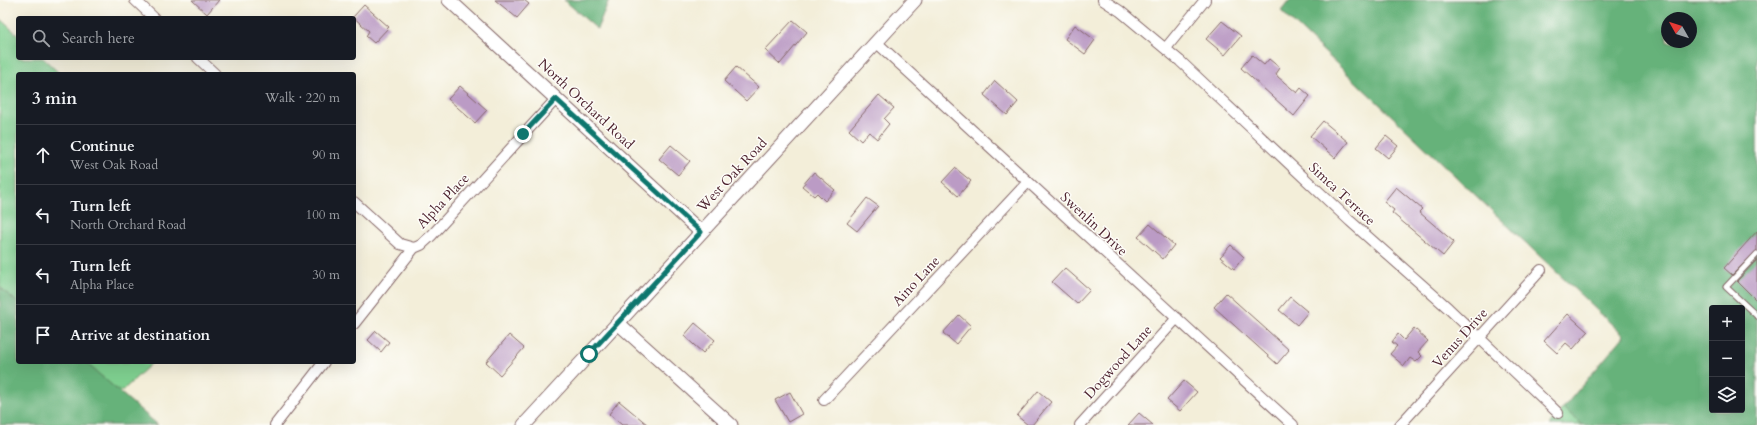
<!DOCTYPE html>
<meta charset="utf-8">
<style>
:root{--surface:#171b24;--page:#20242c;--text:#f1f3f6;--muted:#9ea1a6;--line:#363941}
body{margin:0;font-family:Cardo,serif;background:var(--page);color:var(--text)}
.controls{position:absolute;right:12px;bottom:12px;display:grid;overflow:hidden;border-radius:4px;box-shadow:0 4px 16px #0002}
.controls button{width:36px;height:36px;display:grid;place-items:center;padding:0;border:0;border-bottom:1px solid var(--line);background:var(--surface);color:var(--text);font:20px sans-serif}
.compass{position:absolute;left:1661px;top:12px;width:36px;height:36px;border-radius:50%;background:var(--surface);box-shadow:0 4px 16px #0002;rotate:309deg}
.stop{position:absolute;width:12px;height:12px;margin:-9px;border:3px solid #0f766e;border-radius:50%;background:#fff}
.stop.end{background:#0f766e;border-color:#fff;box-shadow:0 1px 4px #0008}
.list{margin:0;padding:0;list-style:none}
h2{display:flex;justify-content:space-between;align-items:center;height:52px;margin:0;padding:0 16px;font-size:17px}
h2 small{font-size:13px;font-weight:400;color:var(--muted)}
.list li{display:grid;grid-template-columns:26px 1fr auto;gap:12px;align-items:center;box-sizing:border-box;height:60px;padding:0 16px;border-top:1px solid var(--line)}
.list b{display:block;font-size:15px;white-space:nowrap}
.list p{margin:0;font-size:13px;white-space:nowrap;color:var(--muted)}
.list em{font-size:13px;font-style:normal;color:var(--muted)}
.icon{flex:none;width:22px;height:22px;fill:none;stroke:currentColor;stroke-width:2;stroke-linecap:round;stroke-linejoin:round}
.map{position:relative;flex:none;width:1757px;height:425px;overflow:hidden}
.search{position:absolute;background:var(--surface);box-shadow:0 4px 16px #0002;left:16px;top:16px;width:340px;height:44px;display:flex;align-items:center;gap:10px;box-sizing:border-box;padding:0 14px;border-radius:4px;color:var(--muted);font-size:15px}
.panel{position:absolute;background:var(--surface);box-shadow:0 4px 16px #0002;left:16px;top:72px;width:340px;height:292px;border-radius:4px}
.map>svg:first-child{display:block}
.green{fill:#7ecf8f;stroke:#64775d}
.forest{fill:#66b27a;stroke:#586852;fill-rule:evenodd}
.building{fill:#bb9bc5}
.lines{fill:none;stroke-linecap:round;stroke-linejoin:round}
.service-casing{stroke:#856768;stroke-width:7}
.minor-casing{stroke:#856768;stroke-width:12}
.tertiary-casing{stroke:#856768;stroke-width:15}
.service{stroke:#fff;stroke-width:5}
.minor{stroke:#fff;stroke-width:10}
.tertiary{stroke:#fff;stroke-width:13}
.route{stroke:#0f766e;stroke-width:5}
.labels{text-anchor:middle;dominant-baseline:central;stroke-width:3;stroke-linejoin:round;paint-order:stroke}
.street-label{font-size:14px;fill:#4a1f2b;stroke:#fdfcf7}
</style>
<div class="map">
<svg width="1757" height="425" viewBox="0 0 1757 425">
<rect width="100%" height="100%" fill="#fdfcf7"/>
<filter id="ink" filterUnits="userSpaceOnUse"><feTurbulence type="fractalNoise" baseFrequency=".025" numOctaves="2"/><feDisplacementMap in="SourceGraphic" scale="8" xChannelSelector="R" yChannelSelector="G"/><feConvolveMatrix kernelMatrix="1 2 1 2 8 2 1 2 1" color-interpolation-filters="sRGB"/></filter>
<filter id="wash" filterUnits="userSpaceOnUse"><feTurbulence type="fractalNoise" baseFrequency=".012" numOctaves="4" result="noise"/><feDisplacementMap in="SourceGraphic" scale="16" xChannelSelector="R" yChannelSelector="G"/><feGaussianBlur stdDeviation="0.9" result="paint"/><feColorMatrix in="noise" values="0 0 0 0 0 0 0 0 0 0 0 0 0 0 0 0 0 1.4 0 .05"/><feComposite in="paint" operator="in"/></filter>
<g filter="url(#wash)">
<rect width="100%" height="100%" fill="#f3eed9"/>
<path class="green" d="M0,19L18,35V58H43L60,74H18V303L0,287Z
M85,362H153L120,393Z
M1563,408L1583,425H1549Z"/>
<path class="forest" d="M564,0H609L597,29Z
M1290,0H1757V425H1583L1563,408L1624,336L1281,11ZM1667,18H1691V42H1667ZM1712,308H1742V410H1712Z
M0,287L18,303V362H85L158,425H0Z"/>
<g id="blocks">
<path class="building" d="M192,0H219L207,14Z
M495,0H524L529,4L517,18Z
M364,5L389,27L374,43L366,36L369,31L353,17Z
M793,20L807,32L780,64L765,50Z
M1222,21L1241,36L1225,55L1206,39Z
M1075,25L1095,40L1085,54L1065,39Z
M1252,55L1264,65L1269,59L1280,68L1276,74L1278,77L1297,93L1301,88L1310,96L1294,116L1241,68Z
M736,67L759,87L746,101L724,81Z
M995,81L1018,102L1007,115L984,95Z
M460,86L487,110L475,123L448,99Z
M879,95L894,108L884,119L889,124L877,139L869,132L861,141L849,130Z
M1323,121L1348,142L1335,158L1310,136Z
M1386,136L1398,146L1388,158L1376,148Z
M671,145L690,161L678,175L659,159Z
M955,168L971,181L958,196L942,182Z
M814,172L835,190L825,201L817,193L814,196L802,186Z
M1396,187L1422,209L1419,212L1454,242L1443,256L1392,213L1394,210L1384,202Z
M867,198L878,206L857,231L847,223Z
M1150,224L1174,245L1163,259L1138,237Z
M1757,231V250L1732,275L1724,268Z
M1231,245L1244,257L1234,269L1220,257Z
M1757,260V301L1737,281Z
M1065,268L1090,290L1077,304L1052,282Z
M1226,293L1289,350L1277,364L1214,307Z
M1290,297L1308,312L1297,325L1279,310Z
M1568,314L1588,332L1573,349L1566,343L1557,353L1544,341Z
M959,315L971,326L956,344L943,333Z
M695,323L715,340L703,353L684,336Z
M1414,328L1428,341L1418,352L1422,356L1416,362L1410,358L1404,366L1390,354L1397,346L1392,342L1398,334L1404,340Z
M376,331L389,342L381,352L368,340Z
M509,335L524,348L500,375L486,362Z
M1184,381L1197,392L1180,411L1167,400Z
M1038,391L1051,402L1032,425H1028L1017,416Z
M790,392L802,414L788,422L775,400Z
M619,401L648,425H622L609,414Z
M1139,413L1153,425H1128Z"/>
</g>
</g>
<g filter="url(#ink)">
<use href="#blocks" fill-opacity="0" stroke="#856768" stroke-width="1"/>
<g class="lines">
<g class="service-casing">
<path id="service" d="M1757,254L1726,287L1757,316"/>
</g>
<g class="minor-casing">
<path id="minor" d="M135,0L154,18
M1103,0L1120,11L1180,61L1350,221L1448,308L1558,413
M876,42L1293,425
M1166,48L1205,0
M198,58L215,74
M354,202L400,244L414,248
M354,324L414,248L421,245L432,235L556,99
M824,400L1028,182
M275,425L324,362
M1080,425L1177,318
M1400,425L1541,270"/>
</g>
<g class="tertiary-casing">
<path id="tertiary" d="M449,0L701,232
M618,323L731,425
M524,425L915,0"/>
</g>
<use href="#service" class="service"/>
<use href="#minor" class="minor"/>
<use href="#tertiary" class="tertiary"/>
</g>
</g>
<g class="lines" filter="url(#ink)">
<path class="route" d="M523,134L556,99L701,232L589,354"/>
</g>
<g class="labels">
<g class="street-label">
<text transform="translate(586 104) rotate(43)">North Orchard Road</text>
<text transform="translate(732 175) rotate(-47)">West Oak Road</text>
<text transform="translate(1342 194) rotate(43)">Simca Terrace</text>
<text transform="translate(443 201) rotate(-47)">Alpha Place</text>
<text transform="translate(1094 224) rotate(43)">Swenlin Drive</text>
<text transform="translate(916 281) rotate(-47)">Aino Lane</text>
<text transform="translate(1460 338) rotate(-48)">Venus Drive</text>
<text transform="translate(1118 362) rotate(-48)">Dogwood Lane</text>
</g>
</g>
</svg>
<div class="controls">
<button>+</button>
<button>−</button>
<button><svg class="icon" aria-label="layers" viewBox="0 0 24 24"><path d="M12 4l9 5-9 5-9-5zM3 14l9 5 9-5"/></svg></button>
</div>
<svg class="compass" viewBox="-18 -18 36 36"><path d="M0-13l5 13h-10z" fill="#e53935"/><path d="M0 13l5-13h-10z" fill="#9ea1a6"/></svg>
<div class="stop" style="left:589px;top:354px"></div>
<div class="stop end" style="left:523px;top:134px"></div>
<div class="search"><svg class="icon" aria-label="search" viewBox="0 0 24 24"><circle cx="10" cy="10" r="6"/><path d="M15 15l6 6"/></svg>Search here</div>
<section class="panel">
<h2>3 min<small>Walk · 220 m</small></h2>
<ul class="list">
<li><svg class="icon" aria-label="ahead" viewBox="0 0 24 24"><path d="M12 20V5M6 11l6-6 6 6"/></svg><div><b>Continue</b><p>West Oak Road</p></div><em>90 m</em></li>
<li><svg class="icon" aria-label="left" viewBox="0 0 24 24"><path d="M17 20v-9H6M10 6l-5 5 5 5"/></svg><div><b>Turn left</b><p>North Orchard Road</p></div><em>100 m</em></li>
<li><svg class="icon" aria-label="left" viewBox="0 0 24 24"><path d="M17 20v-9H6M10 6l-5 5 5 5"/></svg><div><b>Turn left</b><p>Alpha Place</p></div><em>30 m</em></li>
<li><svg class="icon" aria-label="arrive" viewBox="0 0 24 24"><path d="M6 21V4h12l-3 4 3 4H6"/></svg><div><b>Arrive at destination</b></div></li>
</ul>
</section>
</div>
